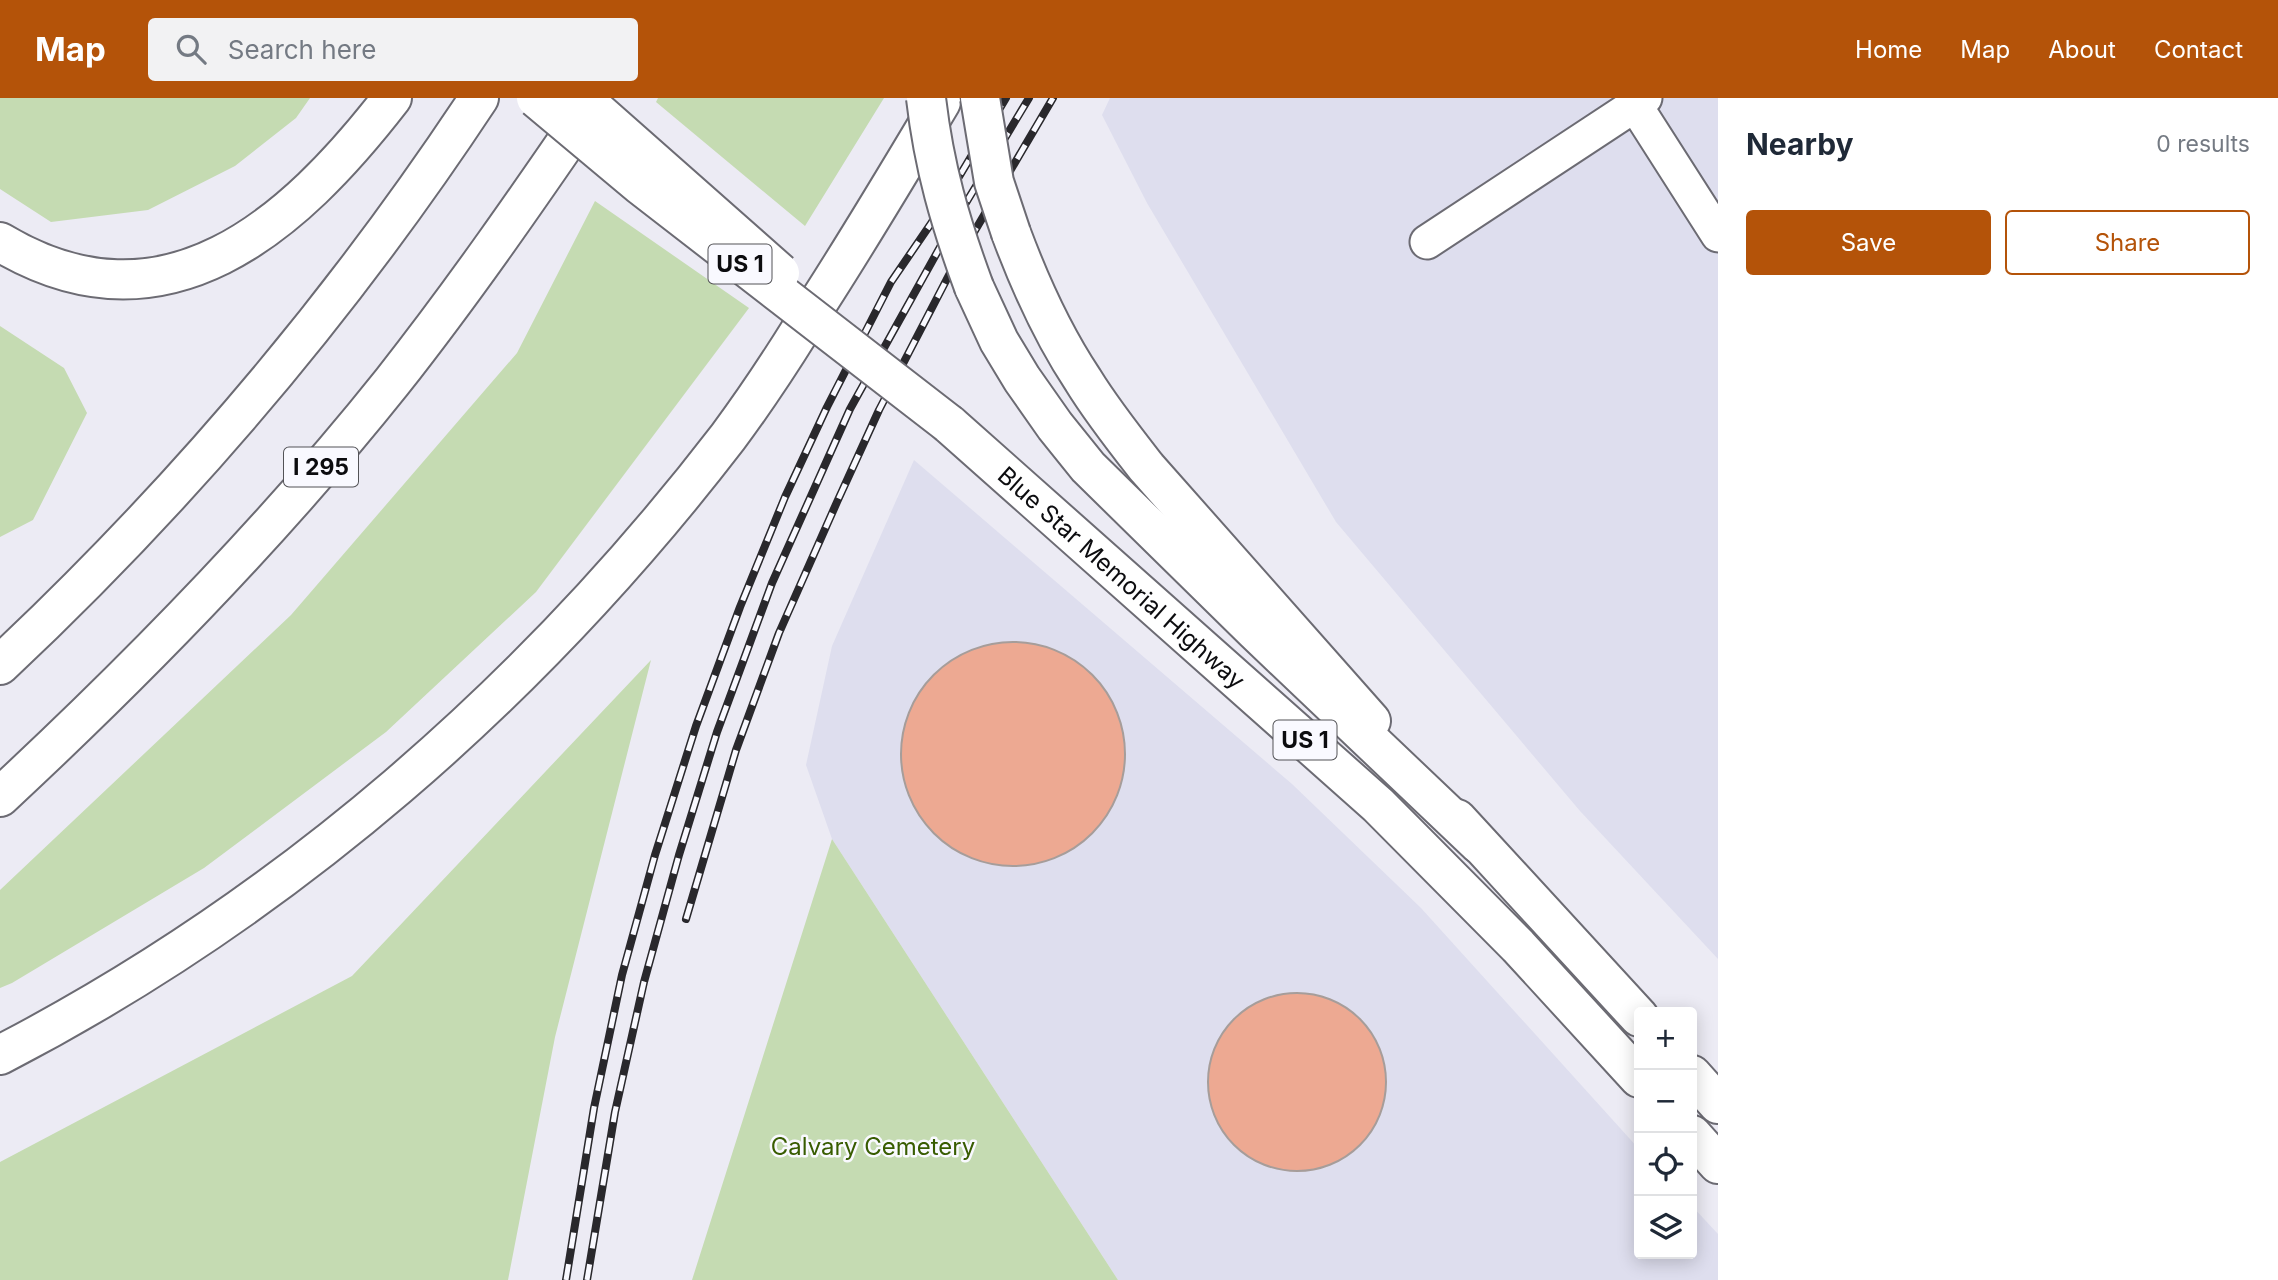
<!DOCTYPE html>
<meta charset="utf-8">
<style>
:root{--surface:#fff;--page:#f2f2f3;--text:#1f2937;--muted:#747a83;--line:#e0e1e3;--accent:#b45309}
body{margin:0;font-family:Inter,sans-serif;background:var(--page);color:var(--text)}
.controls{position:absolute;right:21px;bottom:21px;display:grid;overflow:hidden;border-radius:7px;box-shadow:0 4px 18px #0003}
.controls button{width:63px;height:63px;display:grid;place-items:center;padding:0;border:0;border-bottom:2px solid var(--line);background:var(--surface);color:var(--text);font:35px sans-serif}
.list{margin:0;padding:0;list-style:none}
h2{display:flex;justify-content:space-between;align-items:center;height:91px;margin:0;padding:0 28px;font-size:30px}
h2 small{font-size:23px;font-weight:400;color:var(--muted)}
.actions{display:flex;gap:14px;padding:21px 28px}
.actions a{flex:1;padding:16px 0;border:2px solid var(--accent);border-radius:7px;text-align:center;font-size:24px;color:var(--accent)}
.actions .main{background:var(--accent);color:#fff}
.icon{flex:none;width:38px;height:38px;fill:none;stroke:currentColor;stroke-width:2;stroke-linecap:round;stroke-linejoin:round}
.map{position:relative;flex:none;width:1718px;height:1182px;overflow:hidden}
header{display:flex;align-items:center;gap:42px;box-sizing:border-box;height:98px;padding:0 35px;background:var(--accent);color:#fff}
header strong{font-size:33px}
nav{display:flex;gap:38px;margin-inline-start:auto;font-size:24px}
.search{width:490px;height:63px;background:var(--page);display:flex;align-items:center;gap:18px;box-sizing:border-box;padding:0 24px;border-radius:7px;color:var(--muted);font-size:26px}
main{display:flex}
aside{flex:1;background:var(--surface)}
.map>svg:first-child{display:block}
.built{fill:#dedeee}
.green{fill:#c5dbb2}
.building{fill:#eda992;stroke:#a69d9a;stroke-width:2}
.lines{fill:none;stroke-linecap:round;stroke-linejoin:round}
.minor-casing{stroke:#6c6b73;stroke-width:37}
.major-casing{stroke:#6c6b73;stroke-width:42}
.highway-casing{stroke:#6c6b73;stroke-width:42}
.minor{stroke:#fff;stroke-width:33}
.major{stroke:#fff;stroke-width:38}
.highway{stroke:#fff;stroke-width:38}
.rail-casing{stroke:#29282c;stroke-width:8}
.rail{stroke:#f9f9ff;stroke-width:5;stroke-dasharray:16;stroke-linecap:butt}
.major-bridge-casing{stroke:#6c6b73;stroke-width:42;stroke-linecap:butt}
.highway-bridge-casing{stroke:#6c6b73;stroke-width:42;stroke-linecap:butt}
.major-bridge{stroke:#fff;stroke-width:38}
.highway-bridge{stroke:#fff;stroke-width:38}
.labels{text-anchor:middle;dominant-baseline:central;stroke-width:5;stroke-linejoin:round;paint-order:stroke}
.shield{fill:#f9f9ff;stroke:#535357;stroke-width:2}
.shield-label{font-size:23px;font-weight:bold;fill:#0c0c0f}
.street-label{font-size:24px;fill:#0c0c0f;stroke:#f9f9ff}
.park-label{font-size:24px;fill:#385c01;stroke:#f9f9ff}
</style>
<header>
<strong>Map</strong>
<div class="search"><svg class="icon" aria-label="search" viewBox="0 0 24 24"><circle cx="10" cy="10" r="6"/><path d="M15 15l6 6"/></svg>Search here</div>
<nav><a>Home</a><a>Map</a><a>About</a><a>Contact</a></nav>
</header>
<main>
<div class="map">
<svg width="1718" height="1182" viewBox="0 0 1718 1182">
<rect width="100%" height="100%" fill="#ecebf4"/>
<path class="built" d="M1110,0H1718V861L1580,713L1336,424L1147,105L1102,17Z
M914,362L1292,686L1421,810L1639,1051V1156H1692V1108L1718,1136V1182H1118L832,741L806,667L832,548Z"/>
<path class="green" d="M0,0H310L296,20L235,68L148,112L51,124L0,91Z
M658,0H884L805,128L656,4Z
M595,103L749,210L536,494L386,634L204,770L12,885L0,890V792L291,517L517,255Z
M0,228L64,270L87,315L33,422L0,439Z
M651,562L555,939L508,1182H0V1064L352,878Z
M832,741L1118,1182H692Z"/>
<path class="building" d="M901 656a112 112 0 1 1 224 0a112 112 0 1 1-224 0Z
M1208 984a89 89 0 1 1 178 0a89 89 0 1 1-178 0Z"/>
<g class="lines">
<g class="minor-casing">
<path id="minor" d="M1645,0L1635,7L1718,137
M1427,144L1635,7"/>
</g>
<g class="major-casing">
<g id="major">
<path d="M1011,135C1030,186 1053,237 1083,282C1102,313 1125,342 1147,370L1371,623"/>
<path id="s1" d="M949,326L1378,707L1518,848L1639,980"/>
<path d="M1457,721L1639,919"/>
<path d="M1692,977L1718,1006"/>
<path d="M1692,1037L1718,1066"/>
</g>
</g>
<g class="highway-casing">
<path id="highway" d="M0,144C165,243 293,128 392,0
M974,189L999,243L1022,281L1055,328L1088,369L1255,533L1479,746
M0,567C180,398 343,206 479,0
M0,699C140,569 273,433 392,284C463,194 528,100 593,5
M0,957C286,809 532,594 728,339C754,304 778,268 801,231C850,157 895,81 941,4"/>
</g>
<use href="#minor" class="minor"/>
<use href="#major" class="major"/>
<use href="#highway" class="highway"/>
<g class="rail-casing">
<path id="rail" d="M686,821L736,652L779,535L837,404L879,312L950,175L1053,0
M566,1182L594,1010L622,877L655,757L696,628L740,509L785,399L827,309L891,184L932,124L1006,0
M587,1182L615,1014L644,884L679,757L717,634L772,485L850,311L949,133L1029,0"/>
</g>
<use href="#rail" class="rail"/>
<g class="major-bridge-casing">
<path id="major-bridge" d="M582,0L780,175
M980,0L994,84L1011,135"/>
</g>
<g class="highway-bridge-casing">
<path id="highway-bridge" d="M536,0L640,87L949,326
M926,0C934,69 950,124 974,189"/>
</g>
<use href="#major-bridge" class="major-bridge"/>
<use href="#highway-bridge" class="highway-bridge"/>
</g>
<g class="labels">
<g class="shield">
<rect x="708.5" y="146.5" width="63" height="39" rx="5"/>
<rect x="284" y="349.5" width="74" height="39" rx="5"/>
<rect x="1273.5" y="622.5" width="63" height="39" rx="5"/>
</g>
<g class="shield-label">
<text x="740" y="166">US 1</text>
<text x="321" y="369">I 295</text>
<text x="1305" y="642">US 1</text>
</g>
<g class="street-label">
<text stroke="none"><textPath href="#s1" startOffset="231">Blue Star Memorial Highway</textPath></text>
</g>
<g class="park-label">
<text x="873" y="1048">Calvary Cemetery</text>
</g>
</g>
</svg>
<div class="controls">
<button>+</button>
<button>−</button>
<button><svg class="icon" aria-label="locate" viewBox="0 0 24 24"><circle cx="12" cy="12" r="6"/><path d="M12 2v4M12 18v4M2 12h4M18 12h4"/></svg></button>
<button><svg class="icon" aria-label="layers" viewBox="0 0 24 24"><path d="M12 4l9 5-9 5-9-5zM3 14l9 5 9-5"/></svg></button>
</div>
</div>
<aside>
<h2>Nearby<small>0 results</small></h2>
<ul class="list">
</ul>
<div class="actions"><a class="main">Save</a><a>Share</a></div>
</aside>
</main>
